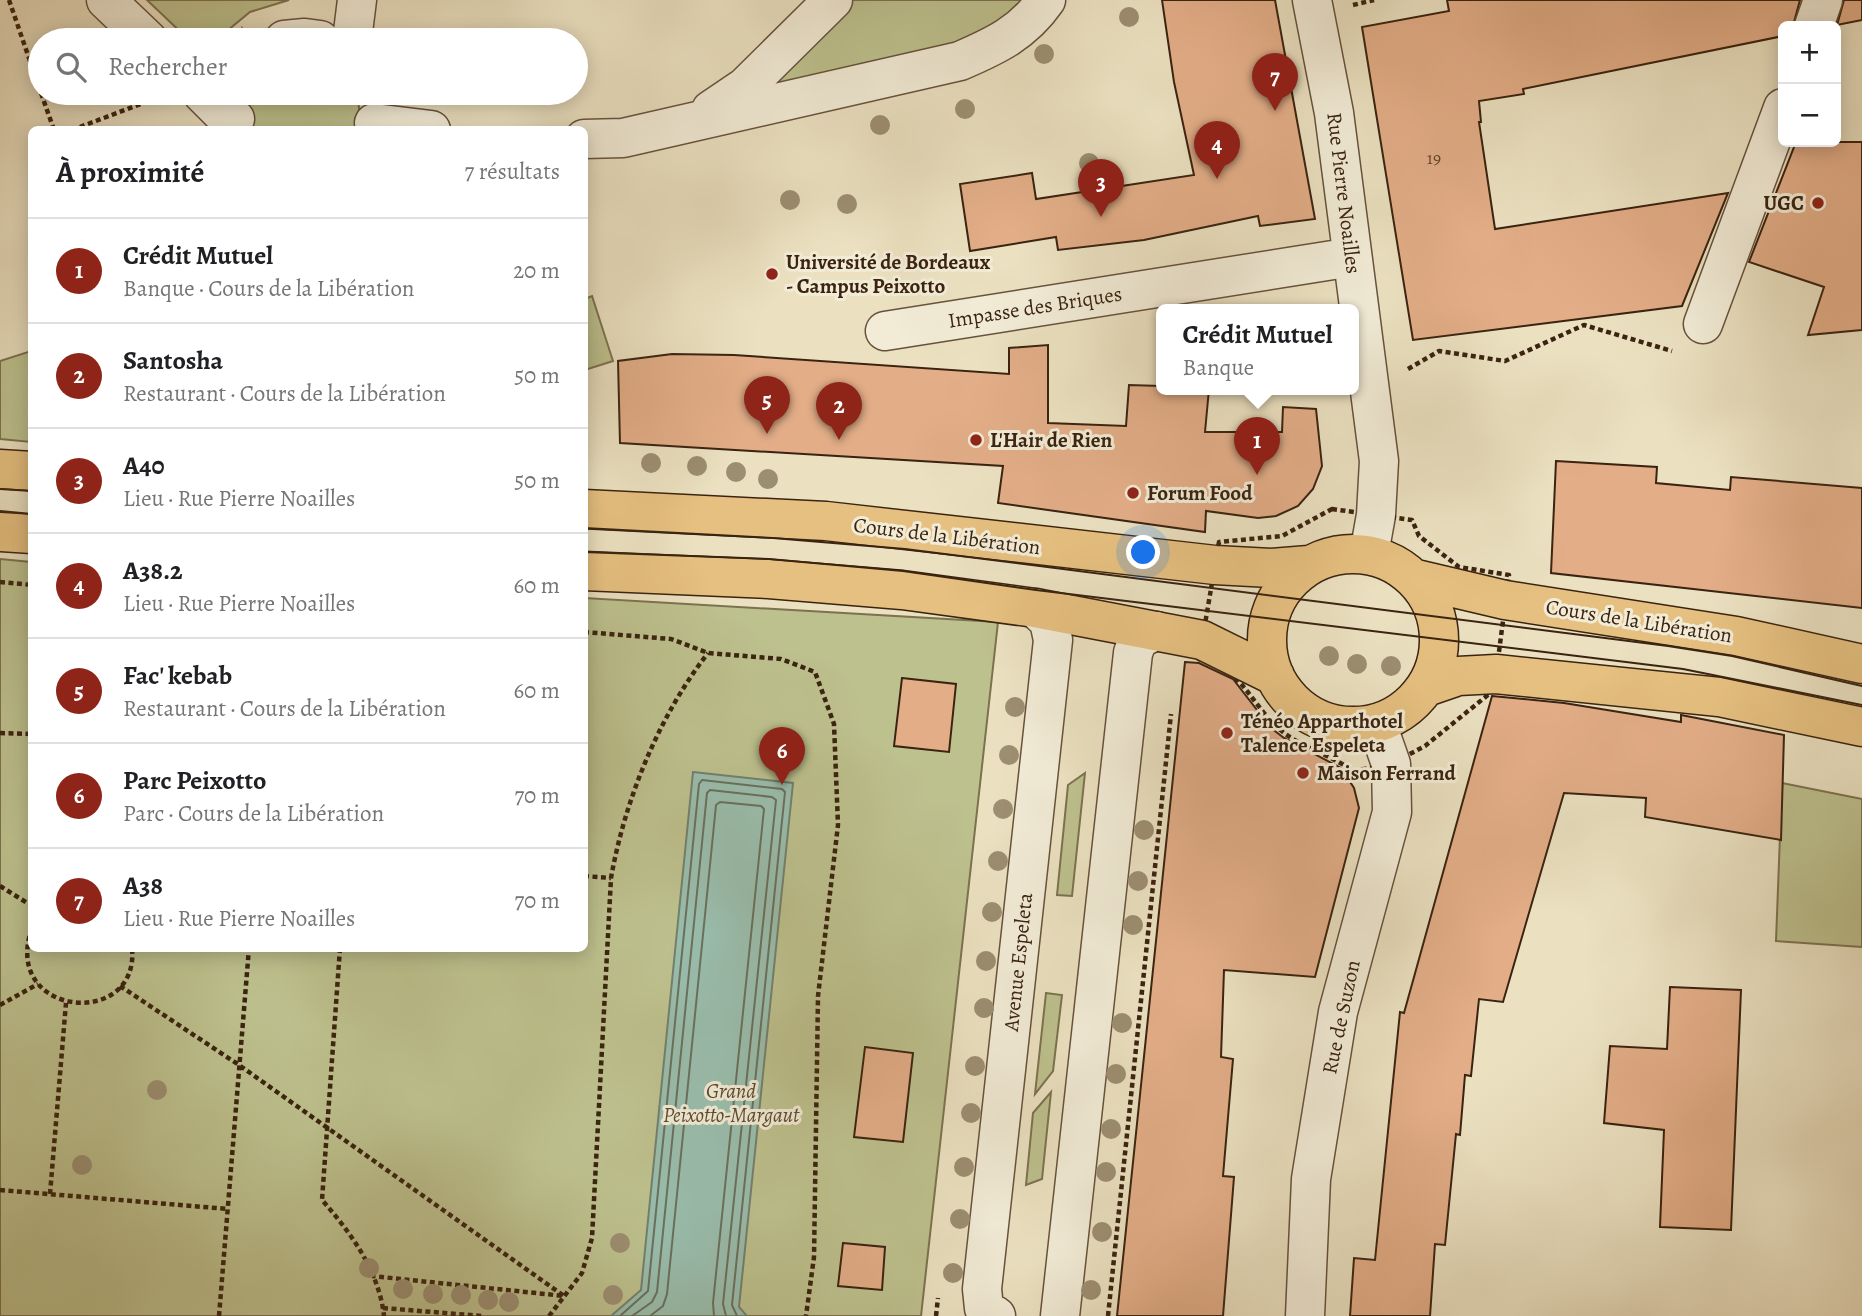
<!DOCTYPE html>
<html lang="fr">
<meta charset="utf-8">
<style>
:root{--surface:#fff;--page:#f2f2f2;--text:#202124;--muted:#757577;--line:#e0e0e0;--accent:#8f2418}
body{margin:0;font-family:Alegreya,serif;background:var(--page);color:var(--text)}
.controls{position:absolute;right:21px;top:21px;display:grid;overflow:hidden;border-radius:10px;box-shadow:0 4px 18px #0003}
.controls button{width:63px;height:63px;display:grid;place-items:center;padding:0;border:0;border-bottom:2px solid var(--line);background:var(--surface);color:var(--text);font:35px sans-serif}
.you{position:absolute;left:1144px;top:553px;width:24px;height:24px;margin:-18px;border:5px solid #fff;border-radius:50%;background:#1a73e8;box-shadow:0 0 0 10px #1a73e833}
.badge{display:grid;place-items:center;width:46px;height:46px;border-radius:50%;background:var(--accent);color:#fff;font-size:23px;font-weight:700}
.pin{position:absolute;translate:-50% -58px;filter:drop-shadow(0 2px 4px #0008)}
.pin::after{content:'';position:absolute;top:37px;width:24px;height:21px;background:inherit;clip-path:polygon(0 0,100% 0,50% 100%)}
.popup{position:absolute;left:1156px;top:304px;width:203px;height:91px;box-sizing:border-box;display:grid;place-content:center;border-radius:10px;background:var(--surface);filter:drop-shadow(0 2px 5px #0005);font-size:23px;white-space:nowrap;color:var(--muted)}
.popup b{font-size:26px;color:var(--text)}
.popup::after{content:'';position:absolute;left:50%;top:100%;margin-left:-14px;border:14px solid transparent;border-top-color:var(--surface)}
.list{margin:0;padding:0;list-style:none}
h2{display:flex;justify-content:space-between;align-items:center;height:91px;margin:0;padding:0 28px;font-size:30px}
h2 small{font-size:23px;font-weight:400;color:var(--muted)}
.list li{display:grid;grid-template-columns:46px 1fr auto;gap:21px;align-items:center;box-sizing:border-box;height:105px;padding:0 28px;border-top:2px solid var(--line)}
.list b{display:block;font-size:26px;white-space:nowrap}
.list p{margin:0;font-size:23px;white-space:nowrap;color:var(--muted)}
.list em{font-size:23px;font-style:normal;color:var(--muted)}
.icon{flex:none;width:38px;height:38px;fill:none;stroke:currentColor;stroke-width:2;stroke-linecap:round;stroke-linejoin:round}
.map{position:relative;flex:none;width:1862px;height:1316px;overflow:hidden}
.search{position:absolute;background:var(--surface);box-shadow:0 4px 18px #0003;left:28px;top:28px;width:560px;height:77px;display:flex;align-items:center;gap:18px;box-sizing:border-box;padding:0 24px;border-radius:38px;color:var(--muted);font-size:26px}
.panel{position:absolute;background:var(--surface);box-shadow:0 4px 18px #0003;left:28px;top:126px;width:560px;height:826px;border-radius:10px}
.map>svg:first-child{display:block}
.green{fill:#bdc18e;stroke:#7c724f;stroke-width:2}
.water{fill:#99bead;stroke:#73806e;stroke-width:2}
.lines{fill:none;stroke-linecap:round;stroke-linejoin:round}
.shore{stroke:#6a705e;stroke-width:2}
.building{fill:#e2ad87;stroke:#3a2310;stroke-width:2}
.minor-casing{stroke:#66523c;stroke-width:41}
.major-casing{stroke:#3a2310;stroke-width:41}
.path{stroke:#3a2310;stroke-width:4.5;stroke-dasharray:5 3.5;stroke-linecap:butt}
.minor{stroke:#f2ecd7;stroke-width:38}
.major{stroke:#e6c080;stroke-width:38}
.tram{stroke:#3a2310;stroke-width:2}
.tree{fill:#9c8e71}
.poi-dot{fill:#8f2418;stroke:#f2ecd7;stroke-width:2.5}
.labels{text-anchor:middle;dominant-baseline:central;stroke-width:6;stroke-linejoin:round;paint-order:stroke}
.number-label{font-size:18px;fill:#64462e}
.street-label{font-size:21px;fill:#3a2310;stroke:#f2ecd7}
.poi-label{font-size:21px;font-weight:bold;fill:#3a2310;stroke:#f2ecd7;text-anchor:start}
.park-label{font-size:21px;font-style:italic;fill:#5b4a30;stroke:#f2ecd7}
</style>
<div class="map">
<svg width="1862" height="1316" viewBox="0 0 1862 1316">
<rect width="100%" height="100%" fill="#ebe1c1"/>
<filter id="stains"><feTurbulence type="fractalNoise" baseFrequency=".00286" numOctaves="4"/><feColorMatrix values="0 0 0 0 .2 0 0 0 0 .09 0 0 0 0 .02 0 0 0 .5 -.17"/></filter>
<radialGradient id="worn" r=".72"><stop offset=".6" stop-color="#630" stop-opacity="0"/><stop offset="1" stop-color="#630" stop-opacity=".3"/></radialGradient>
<path class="green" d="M147,0H289L250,12L216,40H189Z
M851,0H1033L954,49L778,85L774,81Z
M248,93H357L360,115L355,129H250L246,108Z
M592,296L613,361L585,370V299Z
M31,351V442L0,439V361Z
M0,559L31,562L32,948H584L585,598L998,622L921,1316H0Z
M1085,773L1072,896L1057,895L1068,785Z
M1782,783L1862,799V947L1776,941Z
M1046,993L1062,995L1053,1071L1035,1094Z
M1051,1092L1042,1179L1026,1185L1033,1113Z"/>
<path class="water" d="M693,772L793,783L739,1307L747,1316H611L641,1290Z"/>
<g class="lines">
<path class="shore" d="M620,1316L648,1291L699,784L702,780L782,789L785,792L732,1305L737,1316
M632,1316L652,1302L657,1292L707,793L710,790L772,797L776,800L723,1304L726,1316
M650,1316L663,1306L667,1294L716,805L720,802L761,806L764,809L713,1303L714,1316"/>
</g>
<path class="building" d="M1162,0H1275L1315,219L1260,226L1258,216L1144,240L1058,250L1056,237L970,251L960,184L1032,173L1036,199L1194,175L1174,82Z
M1447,0H1800L1793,26H1783V36L1523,89L1524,94L1479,101L1481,122H1479L1495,229L1728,193L1682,306L1413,340L1362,27L1449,11Z
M1844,0H1862V20L1837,25Z
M1796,142H1862V330L1808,335L1824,287L1749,262Z
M1048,345V423L1126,426L1129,385L1161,386V389H1209L1205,432H1282L1283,407L1316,409L1322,466L1313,489L1298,506L1276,516L1258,518L1206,511L1205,532L998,503L1003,466L620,443L618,361L672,354L734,355L1009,374V348Z
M1556,461L1657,467L1656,483L1730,490L1731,477L1862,488V608L1551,573Z
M1185,662L1199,663L1233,679L1271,728L1284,738L1341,768L1354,788L1359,808L1315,977L1224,970L1221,1057L1233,1059L1223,1176L1234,1177L1223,1316H1117Z
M902,678L956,684L949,752L894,746Z
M1492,696L1564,703L1681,722V715L1784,735L1781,840L1645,817L1646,798L1564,793L1503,1002L1479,999L1471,1076L1465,1075L1460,1135L1456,1134L1445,1245L1435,1244L1430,1316H1350L1354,1258L1375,1260L1400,1012L1404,1013Z
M1670,987L1741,990L1731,1230L1660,1227L1664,1130L1604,1123L1610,1046L1667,1049Z
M865,1047L913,1053L903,1142L854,1137Z
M843,1243L885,1247L882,1290L838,1286Z"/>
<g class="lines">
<g class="minor-casing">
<path id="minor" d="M106,0L148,40
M1312,0L1334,113L1379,461L1376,515L1369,554
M1814,26L1823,0
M284,40L305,38L320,40
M352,40L357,0
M202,93L221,112L235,119
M711,110L745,87L833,0
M374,123L431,130
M584,139L623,138L960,61C995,46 1023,33 1046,0
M1703,324L1783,108
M885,331L1352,257
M996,1316L984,1308L982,1289L1053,640L1049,621L1035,608
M1060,1316L1133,653L1138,639L1156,631
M1305,1316L1311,1179L1338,1012L1392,812L1391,764L1377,724"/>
</g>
<g class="major-casing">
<path id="major" d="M0,469L32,471
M584,509L826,521L1215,565L1271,568L1309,565
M0,532L32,534
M1267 640a86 86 0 1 1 172 0a86 86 0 1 1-172 0Z
M584,571L769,579L902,590L1035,608L1202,640L1275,676
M1416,579L1505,600L1736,636L1862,664
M1426,687L1458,676L1496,674L1719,697L1862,727"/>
</g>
<path class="path" d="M9,0L40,90
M1353,5L1374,0
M230,40L243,28
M41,93L54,130
M72,130L162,96
M1408,369L1439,351L1505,361L1584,325L1672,351
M1332,509L1412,520L1419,536L1459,567L1509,575L1494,690L1425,746L1391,764L1353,771C1330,754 1299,747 1278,728C1248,700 1243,670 1199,659L1219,542L1282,536Z
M0,582L32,585
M584,632L671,639L708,653L781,659L815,672L834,724L838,825L818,996L814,1257L806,1316
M0,733L32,734
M584,876L611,878
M0,886L32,906
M32,928C0,1017 140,1030 132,948
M340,948L322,1200C351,1233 379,1271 384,1316
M120,986L239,1065L564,1296L372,1276
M0,1005L38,984
M0,1190L228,1209
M50,1194L66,1003
M383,1308L482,1316
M219,1316L249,948
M549,1316L582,1273L592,1238L611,878C625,799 659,716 708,653
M936,1316L938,1298
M1108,1316L1171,714"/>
<use href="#minor" class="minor"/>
<use href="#major" class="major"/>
<path class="tram" d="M0,489L32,491
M0,511L32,514
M584,528L773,538L905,549L1668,646L1732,656L1862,686
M584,552L769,559L903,571L1036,590L1683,669L1862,705"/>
</g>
<g class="tree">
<circle cx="1129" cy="17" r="10"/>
<circle cx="1044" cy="54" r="10"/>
<circle cx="965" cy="109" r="10"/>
<circle cx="880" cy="125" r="10"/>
<circle cx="1089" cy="163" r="10"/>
<circle cx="790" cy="200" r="10"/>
<circle cx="847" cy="204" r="10"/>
<circle cx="651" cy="463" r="10"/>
<circle cx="697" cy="466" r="10"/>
<circle cx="736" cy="472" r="10"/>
<circle cx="768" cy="479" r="10"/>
<circle cx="1329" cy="656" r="10"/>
<circle cx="1357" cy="664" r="10"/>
<circle cx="1391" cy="666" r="10"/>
<circle cx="1015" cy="707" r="10"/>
<circle cx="1009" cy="755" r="10"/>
<circle cx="1003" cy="809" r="10"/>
<circle cx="1144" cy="830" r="10"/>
<circle cx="998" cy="861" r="10"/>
<circle cx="1138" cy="881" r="10"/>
<circle cx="992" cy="912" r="10"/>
<circle cx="1133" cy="925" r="10"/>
<circle cx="986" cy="961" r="10"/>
<circle cx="984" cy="1008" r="10"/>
<circle cx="1122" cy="1023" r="10"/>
<circle cx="975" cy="1066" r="10"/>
<circle cx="1116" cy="1074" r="10"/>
<circle cx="157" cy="1090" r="10"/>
<circle cx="971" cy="1113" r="10"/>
<circle cx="1111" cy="1129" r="10"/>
<circle cx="82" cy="1165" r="10"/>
<circle cx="964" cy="1167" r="10"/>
<circle cx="1106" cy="1172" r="10"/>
<circle cx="960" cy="1219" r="10"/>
<circle cx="1102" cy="1232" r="10"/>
<circle cx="620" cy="1243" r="10"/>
<circle cx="369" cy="1268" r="10"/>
<circle cx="953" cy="1273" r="10"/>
<circle cx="403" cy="1289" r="10"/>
<circle cx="1091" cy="1290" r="10"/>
<circle cx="433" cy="1294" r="10"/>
<circle cx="461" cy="1295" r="10"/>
<circle cx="613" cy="1295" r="10"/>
<circle cx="488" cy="1300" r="10"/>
<circle cx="509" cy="1302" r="10"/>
</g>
<g class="poi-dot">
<circle cx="1818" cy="203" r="7"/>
<circle cx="772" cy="274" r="7"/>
<circle cx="976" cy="440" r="7"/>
<circle cx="1133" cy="493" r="7"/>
<circle cx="1227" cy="733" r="7"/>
<circle cx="1303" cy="773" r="7"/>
</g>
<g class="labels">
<g class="number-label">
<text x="1434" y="158">19</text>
</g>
<g class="street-label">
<text transform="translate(1344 193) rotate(83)">Rue Pierre Noailles</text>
<text transform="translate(1035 307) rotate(-9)">Impasse des Briques</text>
<text transform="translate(947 536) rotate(7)">Cours de la Libération</text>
<text transform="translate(1639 621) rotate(9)">Cours de la Libération</text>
<text transform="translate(1018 962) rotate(-84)">Avenue Espeleta</text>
<text transform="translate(1341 1017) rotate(-78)">Rue de Suzon</text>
</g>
<g class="poi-label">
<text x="1804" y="203" text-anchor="end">UGC</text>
<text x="786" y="262">Université de Bordeaux<tspan x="786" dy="24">- Campus Peixotto</tspan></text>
<text x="990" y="440">L'Hair de Rien</text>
<text x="1147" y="493">Forum Food</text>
<text x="1241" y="721">Ténéo Apparthotel<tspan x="1241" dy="24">Talence Espeleta</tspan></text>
<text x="1317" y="773">Maison Ferrand</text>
</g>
<g class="park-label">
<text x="731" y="1091">Grand<tspan x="731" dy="24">Peixotto-Margaut</tspan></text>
</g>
</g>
<rect width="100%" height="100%" filter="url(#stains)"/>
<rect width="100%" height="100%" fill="url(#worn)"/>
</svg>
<div class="controls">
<button>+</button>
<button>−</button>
</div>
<div class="you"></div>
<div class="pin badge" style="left:1257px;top:475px">1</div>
<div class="popup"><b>Crédit Mutuel</b>Banque</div>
<div class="pin badge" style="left:839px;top:440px">2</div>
<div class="pin badge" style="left:1101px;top:217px">3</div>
<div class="pin badge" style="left:1217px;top:179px">4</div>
<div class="pin badge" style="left:767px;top:434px">5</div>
<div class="pin badge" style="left:782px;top:785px">6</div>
<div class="pin badge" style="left:1275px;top:111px">7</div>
<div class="search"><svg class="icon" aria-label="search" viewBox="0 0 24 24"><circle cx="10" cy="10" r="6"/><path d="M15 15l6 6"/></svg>Rechercher</div>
<section class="panel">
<h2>À proximité<small>7 résultats</small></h2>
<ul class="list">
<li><span class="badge">1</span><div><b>Crédit Mutuel</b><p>Banque · Cours de la Libération</p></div><em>20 m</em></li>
<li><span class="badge">2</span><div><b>Santosha</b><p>Restaurant · Cours de la Libération</p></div><em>50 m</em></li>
<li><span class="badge">3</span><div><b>A40</b><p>Lieu · Rue Pierre Noailles</p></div><em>50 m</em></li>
<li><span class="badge">4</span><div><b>A38.2</b><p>Lieu · Rue Pierre Noailles</p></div><em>60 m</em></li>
<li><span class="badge">5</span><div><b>Fac' kebab</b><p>Restaurant · Cours de la Libération</p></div><em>60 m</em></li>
<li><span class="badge">6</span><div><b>Parc Peixotto</b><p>Parc · Cours de la Libération</p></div><em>70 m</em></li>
<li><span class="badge">7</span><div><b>A38</b><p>Lieu · Rue Pierre Noailles</p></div><em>70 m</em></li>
</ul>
</section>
</div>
